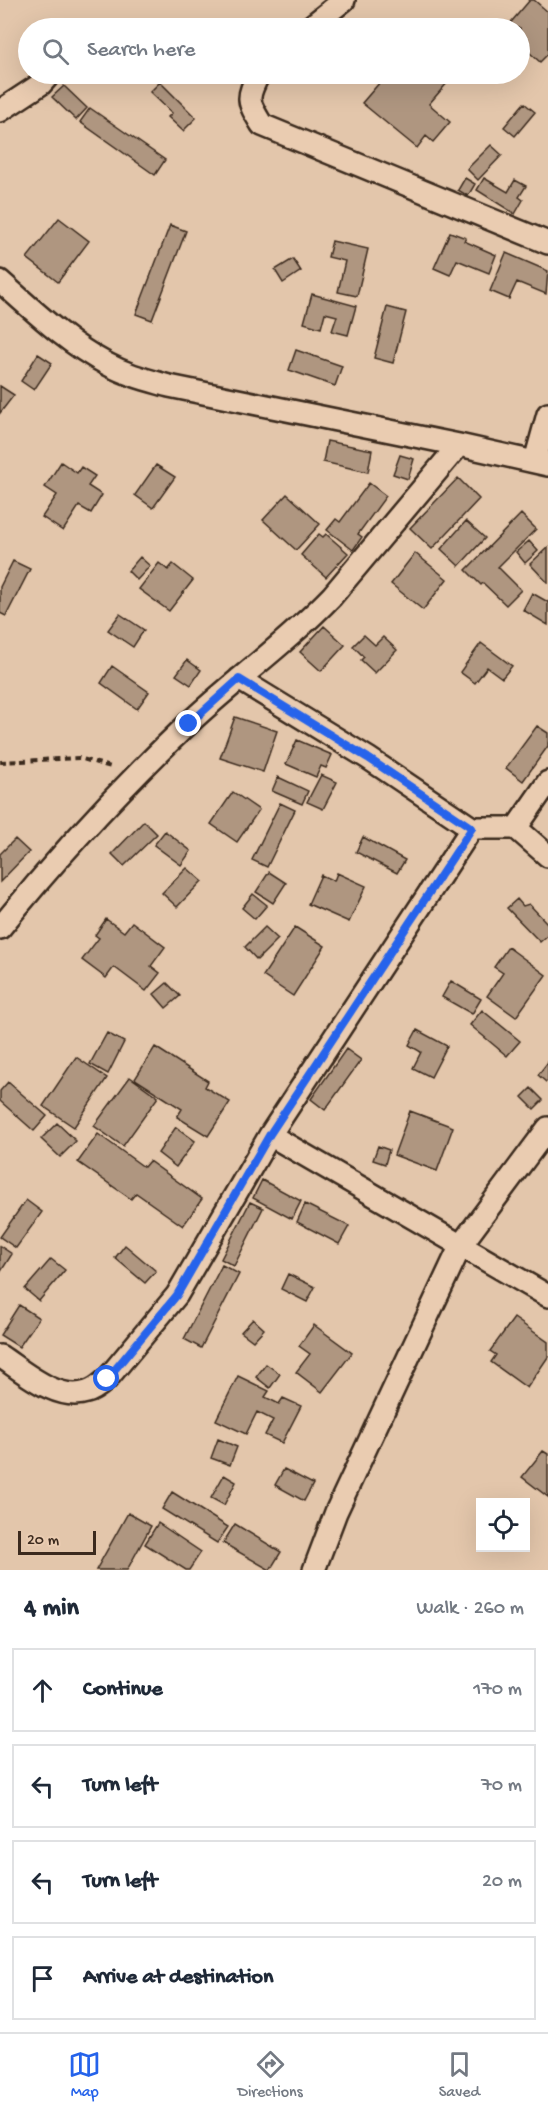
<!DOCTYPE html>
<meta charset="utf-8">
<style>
:root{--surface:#fff;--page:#f6f6f7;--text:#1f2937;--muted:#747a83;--line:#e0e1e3;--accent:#2563eb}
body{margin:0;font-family:"Gochi Hand",sans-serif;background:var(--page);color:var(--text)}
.controls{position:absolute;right:18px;bottom:18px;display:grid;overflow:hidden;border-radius:0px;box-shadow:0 6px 24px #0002}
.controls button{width:54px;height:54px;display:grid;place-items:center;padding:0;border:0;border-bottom:2px solid var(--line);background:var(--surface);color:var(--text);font:30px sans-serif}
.scale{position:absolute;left:18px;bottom:15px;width:78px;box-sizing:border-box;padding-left:6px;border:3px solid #3b2a1e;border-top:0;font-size:16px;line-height:21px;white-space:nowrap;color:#3b2a1e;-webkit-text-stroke:4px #eaccb1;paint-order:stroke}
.stop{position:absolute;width:18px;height:18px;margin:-14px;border:4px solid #2563eb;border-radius:50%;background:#fff}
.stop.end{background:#2563eb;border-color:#fff;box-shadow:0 2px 6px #0008}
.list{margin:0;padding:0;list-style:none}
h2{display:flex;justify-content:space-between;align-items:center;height:78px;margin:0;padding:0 24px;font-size:26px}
h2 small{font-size:20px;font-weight:400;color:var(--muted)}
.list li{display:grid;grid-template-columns:39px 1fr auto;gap:18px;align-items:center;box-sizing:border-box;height:84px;margin:0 12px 12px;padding:0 12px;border:2px solid var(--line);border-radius:0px}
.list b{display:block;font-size:22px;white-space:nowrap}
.list em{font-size:20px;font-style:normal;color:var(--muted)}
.icon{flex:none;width:33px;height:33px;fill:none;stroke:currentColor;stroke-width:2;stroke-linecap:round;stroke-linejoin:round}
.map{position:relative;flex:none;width:548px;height:1570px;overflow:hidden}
.search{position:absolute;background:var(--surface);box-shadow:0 6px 24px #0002;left:18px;right:18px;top:18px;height:66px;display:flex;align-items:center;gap:15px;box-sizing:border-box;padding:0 21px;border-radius:33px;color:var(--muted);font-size:22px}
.sheet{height:462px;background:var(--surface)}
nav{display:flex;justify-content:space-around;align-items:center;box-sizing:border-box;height:84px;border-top:2px solid var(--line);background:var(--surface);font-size:16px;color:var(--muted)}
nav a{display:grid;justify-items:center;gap:3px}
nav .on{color:var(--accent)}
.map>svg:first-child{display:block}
.building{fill:#af9680;stroke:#3b2a1e;stroke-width:1.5}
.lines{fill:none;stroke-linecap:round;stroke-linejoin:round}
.street-casing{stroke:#3b2a1e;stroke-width:26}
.path{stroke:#3b2a1e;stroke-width:4;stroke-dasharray:6 4.5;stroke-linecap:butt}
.street{stroke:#eaccb1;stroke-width:21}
.route{stroke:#2563eb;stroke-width:8}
</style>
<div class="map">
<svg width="548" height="1570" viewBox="0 0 548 1570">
<rect width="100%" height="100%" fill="#e3c6ab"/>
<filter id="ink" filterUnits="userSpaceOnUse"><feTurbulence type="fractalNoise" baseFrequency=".0167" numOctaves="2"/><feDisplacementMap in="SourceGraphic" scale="12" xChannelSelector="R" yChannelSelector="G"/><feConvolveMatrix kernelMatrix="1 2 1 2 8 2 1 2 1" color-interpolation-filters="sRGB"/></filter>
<g filter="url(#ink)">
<path class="building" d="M530,0H534L548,12V54L540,62L520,44V28H506Z
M387,74H455L429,104L450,122L433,142L426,136L417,148L362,103Z
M160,82L196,118L183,131L168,117L172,113L150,92Z
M64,86L87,108L76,120L52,97Z
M524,103L535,112L515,136L504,127Z
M90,108L165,160L155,175L80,122Z
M491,145L502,155L478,180L467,169Z
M465,178L475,184L468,196L458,190Z
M484,178L508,192L515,180L526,186L519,197L523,200L515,214L477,190Z
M59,218L89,241L58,282L27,258Z
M170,225L186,231L152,320L136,314Z
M450,232L466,238L464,241L496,255L489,273L457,260L450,275L434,268Z
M332,241L368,249L357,296L338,292L345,261L328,257Z
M506,253L548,271L546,294L517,282L509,299L490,291Z
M293,259L301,271L283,283L275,270Z
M312,294L356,306L348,335L332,331L337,316L325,313L321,328L304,323Z
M387,307L406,312L393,363L374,358Z
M296,350L342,366L335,386L289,370Z
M38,354L52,363L34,390L21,381Z
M0,386L14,395L0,413Z
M327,441L372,450L368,472L323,462Z
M400,455L414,459L408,479L393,474Z
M61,462L77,473L81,467L95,476L88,486L102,495L91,513L79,506L63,531L42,517L57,495L45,487Z
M156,465L175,477L153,508L135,495Z
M458,478L479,499L432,549L410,528Z
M369,483L386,496L358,534L362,537L353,550L327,530L336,519L340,522Z
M287,494L320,524L296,550L263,520Z
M521,514L536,529L498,567L521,590L506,605L483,583L481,585L466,570Z
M466,521L485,538L459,566L441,549Z
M319,534L323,537L326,534L348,553L326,577L301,555Z
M529,541L538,551L525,563L516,552Z
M548,547V583L530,564Z
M415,553L447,579L423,610L391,584Z
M140,557L150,566L137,580L128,571Z
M13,561L30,569L6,616L0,613V587Z
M159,563L168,570L173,564L193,580L169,611L139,589Z
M532,593L548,602V625L523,610Z
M120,614L144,630L133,647L108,630Z
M324,626L345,645L321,671L300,652Z
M364,635L375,645L383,637L397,650L375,673L361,660L364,657L353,646Z
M481,643L512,666L502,678L487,667L475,683L460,672Z
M187,660L201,670L191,685L176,675Z
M112,666L149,692L137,709L101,683Z
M235,717L277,731L263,772L220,758Z
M537,726L548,733V746L523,781L506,768Z
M297,740L332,755L326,768L321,766L316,777L286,764Z
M321,775L337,782L323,809L307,802Z
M278,777L308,791L302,804L272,791Z
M233,792L259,810L237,842L211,824Z
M280,803L295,810L267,867L252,860Z
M144,821L157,834L124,866L112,854Z
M165,831L191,851L181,865L154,845Z
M363,837L405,860L397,873L356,852Z
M15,839L29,852L0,882V854Z
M187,868L202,881L177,907L162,893Z
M269,872L286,883L273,903L256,892Z
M337,873L366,886L349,922L308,904L321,875L334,881Z
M253,894L267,905L255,919L242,908Z
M517,899L523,906L529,904L548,924V935L540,942L507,908Z
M106,919L124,932L132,922L165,947L151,966L160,973L146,991L114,967L106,978L82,960L99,938L95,935Z
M265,927L278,939L257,960L245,947Z
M295,927L325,946L293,996L263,976Z
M508,947L546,975L516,1017L487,996L503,973L494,967Z
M451,981L481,999L472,1014L442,997Z
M167,983L180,996L166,1008L154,994Z
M482,1010L520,1041L507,1056L470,1025Z
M417,1030L447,1046L431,1077L413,1068L421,1052L409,1045Z
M107,1033L124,1042L108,1074L90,1064Z
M155,1047L208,1081L205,1087L230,1102L208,1136L177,1117L182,1109L135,1079Z
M346,1049L361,1060L325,1110L311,1099Z
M76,1057L107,1078L74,1127L43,1106Z
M548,1062V1080L546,1082L538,1075Z
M130,1077L158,1097L123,1146L94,1126Z
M8,1082L47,1116L34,1131L0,1101V1091Z
M531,1088L543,1100L534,1109L522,1097Z
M410,1111L453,1127L437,1171L394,1155Z
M57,1123L76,1141L60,1157L41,1139Z
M176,1127L195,1141L176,1167L158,1153Z
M98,1134L144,1167L149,1161L202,1199L183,1226L136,1193L131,1199L78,1162Z
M378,1146L389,1150L385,1164L373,1160Z
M262,1180L301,1201L292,1219L253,1198Z
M26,1200L42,1212L16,1248L0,1237Z
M250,1202L263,1208L234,1266L221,1259Z
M305,1204L349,1226L339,1244L297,1222Z
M125,1245L156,1271L145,1283L115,1258Z
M0,1246L12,1254L0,1273Z
M51,1259L65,1270L39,1301L25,1289Z
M222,1265L239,1274L201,1348L184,1339Z
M288,1274L315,1287L307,1302L281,1289Z
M19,1305L39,1318L19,1347L0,1335Z
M514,1318L548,1342V1357L527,1388L491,1362L496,1355L490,1351Z
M253,1319L264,1329L253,1341L241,1332Z
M314,1325L352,1353L322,1392L296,1372L310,1354L299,1346Z
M266,1364L280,1374L270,1388L256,1377Z
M238,1376L269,1391L265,1397L279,1404L283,1398L301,1406L282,1443L265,1435L273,1420L257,1412L246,1434L216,1420Z
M218,1439L237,1447L230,1465L211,1458Z
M543,1451L548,1454V1497L522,1477Z
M284,1469L313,1484L304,1501L275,1485Z
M224,1475L236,1482L224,1505L211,1498Z
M172,1492L228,1527L217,1543L162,1509Z
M128,1513L151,1526L127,1570H96Z
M158,1523L201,1552L189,1570H186L145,1544Z
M235,1524L281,1552L270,1570L223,1543Z"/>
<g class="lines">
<g class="street-casing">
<path id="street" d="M309,28L344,0
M259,74C246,98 247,101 262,125L548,243
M0,111L41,84L50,74
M0,281C34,311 67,343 107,364C127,375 148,380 169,386L459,445L548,465
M535,461L548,414
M472,828H516L548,782
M516,828L548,856
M0,928C58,856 122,787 189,723C236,679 288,642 332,596L459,445
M270,1135L548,1296
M0,1356C23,1371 57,1402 87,1392C95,1390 101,1384 107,1379L177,1295L270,1135L472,828L368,758L239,679
M314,1570L336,1512L461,1245L548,1128"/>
</g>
<path class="path" d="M0,762L79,758L111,767"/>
<use href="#street" class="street"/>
</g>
</g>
<g class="lines" filter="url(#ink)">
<path class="route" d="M107,1379L177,1295L270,1134L472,828L368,758L239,679L189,724"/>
</g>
</svg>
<div class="controls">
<button><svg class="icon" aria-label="locate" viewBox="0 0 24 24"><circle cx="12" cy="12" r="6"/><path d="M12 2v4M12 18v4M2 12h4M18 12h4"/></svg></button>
</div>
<div class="scale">20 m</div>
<div class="stop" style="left:107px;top:1379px"></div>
<div class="stop end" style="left:189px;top:724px"></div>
<div class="search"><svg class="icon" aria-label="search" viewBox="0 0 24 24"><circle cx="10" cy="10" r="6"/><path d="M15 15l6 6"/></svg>Search here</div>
</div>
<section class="sheet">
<h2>4 min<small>Walk · 260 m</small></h2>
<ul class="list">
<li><svg class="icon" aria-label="ahead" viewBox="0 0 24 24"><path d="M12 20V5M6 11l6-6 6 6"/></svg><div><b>Continue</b></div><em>170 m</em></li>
<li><svg class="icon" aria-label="left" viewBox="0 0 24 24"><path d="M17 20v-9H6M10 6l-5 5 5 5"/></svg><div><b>Turn left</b></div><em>70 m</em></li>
<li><svg class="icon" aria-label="left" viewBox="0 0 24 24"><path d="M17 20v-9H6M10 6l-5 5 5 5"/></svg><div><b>Turn left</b></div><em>20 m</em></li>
<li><svg class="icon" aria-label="arrive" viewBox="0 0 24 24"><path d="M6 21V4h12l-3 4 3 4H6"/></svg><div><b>Arrive at destination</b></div></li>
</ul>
</section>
<nav>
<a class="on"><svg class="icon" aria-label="map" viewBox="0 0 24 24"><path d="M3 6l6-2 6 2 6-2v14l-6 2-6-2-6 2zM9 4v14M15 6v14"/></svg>Map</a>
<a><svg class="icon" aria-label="directions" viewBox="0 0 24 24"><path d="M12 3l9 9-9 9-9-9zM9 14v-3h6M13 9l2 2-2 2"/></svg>Directions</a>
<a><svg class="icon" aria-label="saved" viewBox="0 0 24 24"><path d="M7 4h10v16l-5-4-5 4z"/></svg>Saved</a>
</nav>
